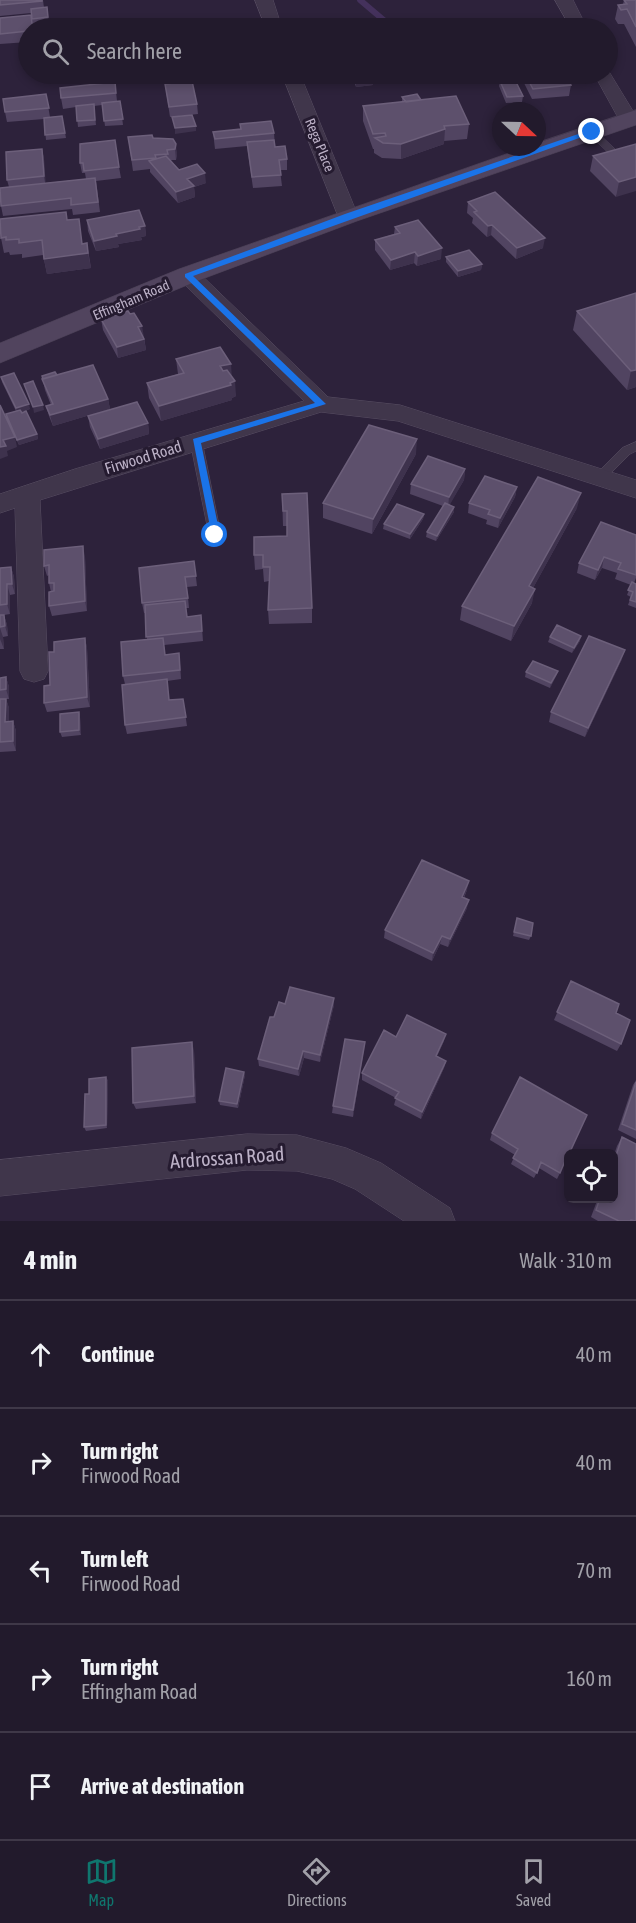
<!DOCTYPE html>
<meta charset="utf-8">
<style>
:root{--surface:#221a2c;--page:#2e2738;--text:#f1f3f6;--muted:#a2a1a9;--line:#3f3848;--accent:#0f766e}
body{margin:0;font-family:"Asap Condensed",sans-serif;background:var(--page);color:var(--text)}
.controls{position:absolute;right:18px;bottom:18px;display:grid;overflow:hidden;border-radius:9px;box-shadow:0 3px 9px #0003}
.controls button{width:54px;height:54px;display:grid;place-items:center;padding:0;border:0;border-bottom:2px solid var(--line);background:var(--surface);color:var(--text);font:30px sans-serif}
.compass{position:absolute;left:492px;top:102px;width:54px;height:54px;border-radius:50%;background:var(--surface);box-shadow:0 3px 9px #0003;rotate:112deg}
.stop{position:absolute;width:18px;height:18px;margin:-14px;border:4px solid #1a73e8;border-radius:50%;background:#fff}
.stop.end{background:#1a73e8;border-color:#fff;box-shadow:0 2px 6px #0008}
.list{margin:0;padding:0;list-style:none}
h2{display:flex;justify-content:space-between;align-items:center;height:78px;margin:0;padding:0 24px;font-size:26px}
h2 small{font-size:20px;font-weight:400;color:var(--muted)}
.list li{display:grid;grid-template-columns:39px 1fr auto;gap:18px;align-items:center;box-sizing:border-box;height:108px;padding:0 24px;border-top:2px solid var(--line)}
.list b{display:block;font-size:22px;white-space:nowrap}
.list p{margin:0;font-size:20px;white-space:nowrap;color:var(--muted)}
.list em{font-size:20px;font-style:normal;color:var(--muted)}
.icon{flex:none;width:33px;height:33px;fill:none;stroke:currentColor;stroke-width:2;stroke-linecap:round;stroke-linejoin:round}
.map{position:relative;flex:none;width:636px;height:1221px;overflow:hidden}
.search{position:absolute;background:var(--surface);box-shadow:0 3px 9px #0003;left:18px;right:18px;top:18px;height:66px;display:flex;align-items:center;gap:15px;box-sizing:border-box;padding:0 21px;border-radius:33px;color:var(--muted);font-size:22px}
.sheet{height:618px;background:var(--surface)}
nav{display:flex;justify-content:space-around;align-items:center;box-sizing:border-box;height:84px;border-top:2px solid var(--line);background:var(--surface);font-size:16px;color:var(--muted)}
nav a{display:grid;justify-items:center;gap:3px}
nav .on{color:var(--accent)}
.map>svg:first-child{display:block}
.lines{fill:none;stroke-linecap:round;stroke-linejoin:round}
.stream{stroke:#44315c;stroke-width:6}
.lane-casing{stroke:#584e63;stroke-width:1}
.street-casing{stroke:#584e63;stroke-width:1}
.secondary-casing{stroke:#463c51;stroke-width:1}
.lane{fill:#40364b;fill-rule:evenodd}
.street{fill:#40364b;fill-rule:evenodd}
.secondary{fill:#51445e;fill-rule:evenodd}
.wall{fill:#514461}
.shaded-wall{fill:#3e324d}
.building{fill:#5d506c;stroke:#6c5f7a;stroke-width:1.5}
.route{fill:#1a73e8}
.labels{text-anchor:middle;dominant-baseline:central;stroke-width:6;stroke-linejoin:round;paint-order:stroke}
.far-street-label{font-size:14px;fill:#bcb1c7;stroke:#251b30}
.street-label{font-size:16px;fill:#bcb1c7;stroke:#251b30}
.near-street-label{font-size:20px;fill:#bcb1c7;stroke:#251b30}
</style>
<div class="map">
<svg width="636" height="1221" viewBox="0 0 636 1221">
<rect width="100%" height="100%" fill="#2d223b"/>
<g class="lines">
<path class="stream" d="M360,0L393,28"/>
<g class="lane-casing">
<path id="lane" d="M589,130H595L623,157V161H617L589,134Z
M196,437L202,441L221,535L215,540L209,535L190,441Z
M636,442V451L630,454L605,479H597L595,476L597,473L622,448Z"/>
</g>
<g class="street-casing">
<path id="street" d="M255,0H273L282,28H266Z
M555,0H573L587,28H571Z
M608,70L636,116L635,123H621L594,74H608Z
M282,74H300L358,216L355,220H341L338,216Z
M188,268L196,270L328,397L400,405L636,480V498L398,421L321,412L40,500L48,671L44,679L34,682L24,679L20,671L15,508L0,513V494L75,469L304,401L180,280L177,275L180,270Z
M247,1134L297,1135L346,1148L381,1163L450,1208L455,1221H404L355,1189L332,1179L297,1171L247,1170L0,1196V1160Z"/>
</g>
<g class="secondary-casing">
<path id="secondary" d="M636,110V125L357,221L197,281L0,363V343L179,269L526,147H537V143Z"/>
</g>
<use href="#lane" class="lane"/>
<use href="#street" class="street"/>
<use href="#secondary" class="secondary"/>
</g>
<path class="wall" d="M0,0H43L44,8L47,7L49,23L40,24L28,28V42L0,44V18L31,15V13L0,16Z
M624,0H636V47L624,24H618L615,19L618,5L623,4Z
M335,74H383V78L373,79V85L356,87L354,81L347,82L346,79L338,80Z
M521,74L556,76L565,75V74H587L588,75L587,81L569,82L571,85L569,96L532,99L521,77Z
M500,81L523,96L522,102L506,103L499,86Z
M115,82L117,101H120L123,125L105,126L102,105L94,106L96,125L78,127L76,107L63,109L61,98Z
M165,84L197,104L198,114L170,117Z
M46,94L50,117L62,116L66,138L46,140L44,119L7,122L5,112Z
M402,97L421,100L469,124L467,139L444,141V144L401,159L382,158L374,153V149H373L363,121V106L402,102Z
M240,124L274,133L275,147L287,159V170H280L282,186L253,188L247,146L215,149L213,132L240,129Z
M128,137L173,139L177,154L176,160H171L179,170L206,183L194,187L195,197L178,203L150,172V169L133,171Z
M80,144L119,167L121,178L96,181L100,212L73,215L72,209L3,216L1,206L9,187L7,180L42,149L44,159L45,183L86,179L85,173H82L80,163Z
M636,144L616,197L590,171L593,156Z
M468,202L543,248L516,259L491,235L487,237L472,223L473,218L467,213Z
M66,212L67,220L83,244L87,243L91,268L47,274L43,255L22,258V254L10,255L9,252L4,253L1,238Z
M87,220L145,226L146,236L141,237L142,240L118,244L119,247L96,251L88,231Z
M395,227L441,259L417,266L414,263L390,270L375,250V240L394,234Z
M446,257L482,264L481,270L458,277L446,262Z
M636,293V387L627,390L573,330L577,311Z
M101,319L144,337L146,350L118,358L103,330Z
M176,359L231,376L236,396L232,398V400L161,421L149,398L147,383L178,374Z
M57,375L108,399L110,409L53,426L49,416L46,406L51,405L45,390L42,376Z
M1,377L30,409L21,412L37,434L38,439L19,445L7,420L6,414L16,411L2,382Z
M88,416L148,423L149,434L100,449L90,427Z
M416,454L372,534L323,518V503Z
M465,469L464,480L449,505L454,512L436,541L426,537L427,532L443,506L410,494L411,484Z
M517,487L515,497L498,528L486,524L487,520L468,513L469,503Z
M282,494L312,608V623L269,624L268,610L269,581L264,582L263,569L255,570L254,555L287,536V526H283Z
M577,508L533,588L532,603L511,641L460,620L462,606Z
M424,514L423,519L410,539L383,529L384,524Z
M636,535V578L634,583L636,584V608L628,605L631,597L627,595L631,585L615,579L617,573L602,568L595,580L577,573L579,563Z
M85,556L87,611L52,616L49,606L51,592L49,583V575L47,576L44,566Z
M194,561L197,586L187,587L189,608H186L187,617L201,615L203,641L164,645L165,655L180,663L181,679L167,681L169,700L183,699L187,726L127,734L125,725V684L123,676L147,639L145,613H144L142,603Z
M11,567L14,577L15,594L10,595V614L4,615L7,625L8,636L3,637L4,649H0V568Z
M550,637L580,641L572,653L548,642Z
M85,638L87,648L90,707L47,712L44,703L50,685L54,652Z
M622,659L585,737L549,722L551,712Z
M558,671L556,676L550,688L525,677L526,672Z
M6,677L9,687V699H6L9,708V722L13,721L16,731V751L0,752V678Z
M79,712L80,717L81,735L62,737L60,732Z
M467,890L464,898L467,908L448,947L440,944L432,961L384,938L385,930Z
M517,918L531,936L529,940L513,936Z
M571,981L616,1013L621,1044L617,1051L554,1020Z
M285,1004L334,1005L320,1062L304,1058L299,1076L259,1066L258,1059L274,1017Z
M396,1037L444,1041L437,1056L446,1061L444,1068L421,1119L394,1105L396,1098L362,1080V1073Z
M365,1042L353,1117L332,1113L333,1106Z
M194,1050L196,1103L136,1109L133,1103Z
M245,1075L238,1108L220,1105L219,1101Z
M106,1077L108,1081L107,1128L86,1131L84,1127L89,1094Z
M636,1080V1139L618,1130L633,1085Z
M492,1133L560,1173L557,1179L539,1168L534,1178L511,1164L515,1155L490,1140Z
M622,1137L636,1221H598L591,1217L598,1198H614V1155L617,1146Z"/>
<path class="shaded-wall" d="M338,74H346V79L338,80Z
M347,74H354V81L347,82Z
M371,74H383V78L373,79V85L356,87V76Z
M196,126V131L175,134V128Z
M445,129L444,144L401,159V144Z
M176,144L177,154L176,160L175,149Z
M42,149L44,159L46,187L44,176Z
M205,173L206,183L194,187L195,197L178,203L176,192L187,179Z
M636,177V191L616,197L619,182Z
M492,225L491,235L487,237L488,226Z
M145,226L146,236L141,237L142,240L118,244L119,247L96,251L94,241Z
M545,238L543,248L516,259L517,248Z
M442,248L441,259L417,266L418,256Z
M415,252L414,263L390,270L391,260Z
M88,253L91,268L47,274L44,259Z
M482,264L481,270L458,277V271Z
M142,326L144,337L139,338L138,327Z
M144,339L146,350L118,358L117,347Z
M231,364L232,379L221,381L220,366Z
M636,370V387L627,390L631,371Z
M235,381L236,396L232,398V400L161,421L159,406Z
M108,399L110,409L53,426L50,415Z
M29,404L30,409L17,413L16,408Z
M43,405L44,410L34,413L33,407Z
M148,423L149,434L100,449L98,439Z
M37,434L38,439L19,445L17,440Z
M15,437L17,447L7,451L8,456L0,459V447L3,440Z
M417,439L416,454L372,534L373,519Z
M465,469L464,480L448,508L449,497Z
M517,487L515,497L498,528L500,518Z
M581,493L577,508L526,601L529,586Z
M454,507V512L436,541L437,536Z
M424,514L423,519L410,539V534Z
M83,546L85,556L87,611L85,601Z
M604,557L602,568L595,580L598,570Z
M11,567L14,577L15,594L12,584Z
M7,584L10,595V614L7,604Z
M535,589L532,603L511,641L514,626Z
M4,615L7,625L8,636L5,626Z
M0,628L3,637L4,649L0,639Z
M581,636L580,641L572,653L574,648Z
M85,638L87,648L90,707L87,697Z
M625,650L622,659L585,737L588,728Z
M558,671L556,676L550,688L551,683Z
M6,677L9,687V699L6,689Z
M6,699L9,708V732L5,722Z
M79,712L80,717L81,735L79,730Z
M13,721L16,731V751L13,741Z
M469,881L467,890L460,905L462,897Z
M469,900L467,908L448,947L450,939Z
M442,936L440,944L432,961L433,953Z
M334,998V1005L320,1062V1055Z
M446,1034L444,1041L434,1063L436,1056Z
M192,1042L194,1050L196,1103L194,1096Z
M365,1042L364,1050L353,1117V1110Z
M303,1051L304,1058L299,1076L298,1069Z
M446,1061L444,1068L421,1119L422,1112Z
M244,1072L245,1075L238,1108L237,1104Z
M106,1077L108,1081L107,1128L106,1125Z"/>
<path class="building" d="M0,0H42V1L0,5Z
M624,0H636V27L627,9L621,10L618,5L627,4Z
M47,7L48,17L32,19L31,9Z
M31,15L32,24L40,23L41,28H28V31L0,34V18Z
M355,74H373L356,76Z
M525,74H555L556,76L566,75L571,85L533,89Z
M568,74H587L588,75L569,77Z
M515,80L523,96L507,97L500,81Z
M192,81L197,104L169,107L165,84Z
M115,82L116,93L61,98L60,88Z
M46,94L49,108L5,112L3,99Z
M417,94L421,100L406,102L402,97Z
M456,96L469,124L444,126L445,129L401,144L383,143L375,138L386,136L385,133L373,134L363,106Z
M120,101L123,119L104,121L102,103Z
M94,104L95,120L77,121L76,106Z
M192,115L196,126L175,128L172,117Z
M62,116L65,133L45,135L44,118Z
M271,121L274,133L215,139L213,132L241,129L240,124Z
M152,135L153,138L173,139L176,144L175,149L167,150L168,154L155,155L156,158L132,160L128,137Z
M115,140L119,167L84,171L83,163H80V144Z
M274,140L275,147L285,146L287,159L279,160L281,175L252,177L247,142Z
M636,144V177L619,182L593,156Z
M42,149L44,176L7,180L6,152Z
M166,156L179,170L197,164L205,173L187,179L194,186L176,192L149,161Z
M95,178L98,202L71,205V198L1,206L0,188Z
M495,192L545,238L517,248L492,225L488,226L474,212L477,211L468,202Z
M139,210L145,226L139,227L140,229L116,234L117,236L94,241L87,220Z
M66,212L67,220L79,219L82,244L87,243L88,253L44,259L42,240L19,243V239L6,240V237L1,238L0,219Z
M418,220L442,248L418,256L415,252L391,260L375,240L400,233L395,227Z
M469,250L482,264L458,271L446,257Z
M636,293V370L631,371L577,311Z
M128,311L130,314L134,313L142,326L138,327L144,339L117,347L101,319Z
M220,347L231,364L220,366L223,371L227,370L235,381L230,383L231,385L159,406L147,383L184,373L176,359Z
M93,365L108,399L50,415L46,406L53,404L42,379Z
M55,372L57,375L43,379L42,376Z
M14,373L29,404L16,408L1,377Z
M33,381L43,405L33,407L24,384Z
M137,402L148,423L98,439L88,416Z
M0,405L15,437L3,440L6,446L0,447Z
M20,410L22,413L26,411L37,434L17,440L6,414Z
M369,425L417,439L373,519L323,503Z
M428,456L465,469L449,497L411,484Z
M485,476L517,487L500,518L488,514L490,510L469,503Z
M538,477L581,493L529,586L535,589L514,626L462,606Z
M307,493L312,608L268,610L270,567H263V555H254V537L287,536V511H283L282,494Z
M445,503L454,507L437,536L427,532Z
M397,504L424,514L410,534L384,524Z
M601,522L636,535V575L618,569L621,563L604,557L598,570L579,563Z
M83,546L85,601L49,606V592L54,591V583H49V565L44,566V550Z
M194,561L196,576L185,577L188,598L142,603L139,568Z
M11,567L12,584H7V604L0,605V568Z
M632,582L636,584V602L630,600L633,592L628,590Z
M185,601L187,617L201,615L202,631L146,637L145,605Z
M0,615H4L5,626L0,627Z
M557,625L581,636L574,648L550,637Z
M589,636L625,650L588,728L551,712Z
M85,638L87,697L44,703V686L50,685L49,652H54V642Z
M163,638L165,655L179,653L180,670L123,676L121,642Z
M533,661L558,671L551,683L526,672Z
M6,677V689L0,690V678Z
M167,679L169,700L183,699L186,717L125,725L122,685Z
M0,699H6L5,722L13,721V741L0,742Z
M79,712V730L60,732V714Z
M422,860L469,881L462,897L469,900L450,939L442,936L433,953L385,930Z
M517,918L533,923L531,936L514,932Z
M571,981L619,1004L616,1013L630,1020L621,1044L557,1012Z
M290,987L334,998L320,1055L303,1051L298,1069L258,1059L270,1017H274L279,1002L285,1004Z
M407,1015L446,1034L436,1056L446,1061L422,1112L395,1098L399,1092L362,1073L384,1030L396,1037Z
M345,1039L365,1042L353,1110L333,1106Z
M192,1042L194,1096L133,1103L132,1048Z
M226,1068L244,1072L237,1104L219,1101Z
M106,1077V1125L84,1127L85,1094H89V1079Z
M520,1077L587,1115L569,1154H568L560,1173L541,1162L537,1173L513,1158L518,1149L492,1133Z
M636,1082V1130L622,1124Z
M622,1137L636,1144V1221L631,1220L630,1221H619L596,1210L600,1198H614V1162Z"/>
<path class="route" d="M590,130L596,132L193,276L326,404L201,443L220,535L212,537L193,439L315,403L185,277V274L345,214Z"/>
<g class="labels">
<g class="far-street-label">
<text transform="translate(320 145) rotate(68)">Rega Place</text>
<text transform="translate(131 300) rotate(-23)">Effingham Road</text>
</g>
<g class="street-label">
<text transform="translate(143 457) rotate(-17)">Firwood Road</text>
</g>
<g class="near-street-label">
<text transform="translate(227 1157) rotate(-4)">Ardrossan Road</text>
</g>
</g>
</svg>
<div class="controls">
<button><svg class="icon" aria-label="locate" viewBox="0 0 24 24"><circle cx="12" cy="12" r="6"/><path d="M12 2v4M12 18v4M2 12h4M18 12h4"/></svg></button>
</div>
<svg class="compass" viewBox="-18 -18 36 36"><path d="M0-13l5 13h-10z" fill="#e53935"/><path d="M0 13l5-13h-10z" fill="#a2a1a9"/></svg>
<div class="stop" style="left:215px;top:535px"></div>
<div class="stop end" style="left:592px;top:132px"></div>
<div class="search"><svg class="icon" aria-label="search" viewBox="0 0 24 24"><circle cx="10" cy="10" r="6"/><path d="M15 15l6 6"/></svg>Search here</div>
</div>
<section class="sheet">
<h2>4 min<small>Walk · 310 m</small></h2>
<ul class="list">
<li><svg class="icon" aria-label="ahead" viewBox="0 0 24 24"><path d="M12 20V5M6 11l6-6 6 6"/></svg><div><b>Continue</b></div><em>40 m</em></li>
<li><svg class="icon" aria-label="right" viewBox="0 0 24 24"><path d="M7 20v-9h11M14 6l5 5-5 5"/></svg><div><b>Turn right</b><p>Firwood Road</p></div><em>40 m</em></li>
<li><svg class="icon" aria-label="left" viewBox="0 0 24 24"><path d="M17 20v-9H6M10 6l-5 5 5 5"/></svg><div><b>Turn left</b><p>Firwood Road</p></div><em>70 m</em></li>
<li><svg class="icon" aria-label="right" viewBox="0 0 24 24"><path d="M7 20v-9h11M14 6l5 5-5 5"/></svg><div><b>Turn right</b><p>Effingham Road</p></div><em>160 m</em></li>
<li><svg class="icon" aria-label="arrive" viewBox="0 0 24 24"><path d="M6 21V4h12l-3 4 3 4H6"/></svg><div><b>Arrive at destination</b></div></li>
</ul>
</section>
<nav>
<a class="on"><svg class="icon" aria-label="map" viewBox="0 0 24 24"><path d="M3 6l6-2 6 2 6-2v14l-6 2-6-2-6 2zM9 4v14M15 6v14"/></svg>Map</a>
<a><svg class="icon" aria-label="directions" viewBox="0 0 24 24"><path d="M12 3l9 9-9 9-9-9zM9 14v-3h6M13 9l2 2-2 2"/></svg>Directions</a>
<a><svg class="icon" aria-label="saved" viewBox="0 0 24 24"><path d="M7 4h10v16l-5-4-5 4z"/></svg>Saved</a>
</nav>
